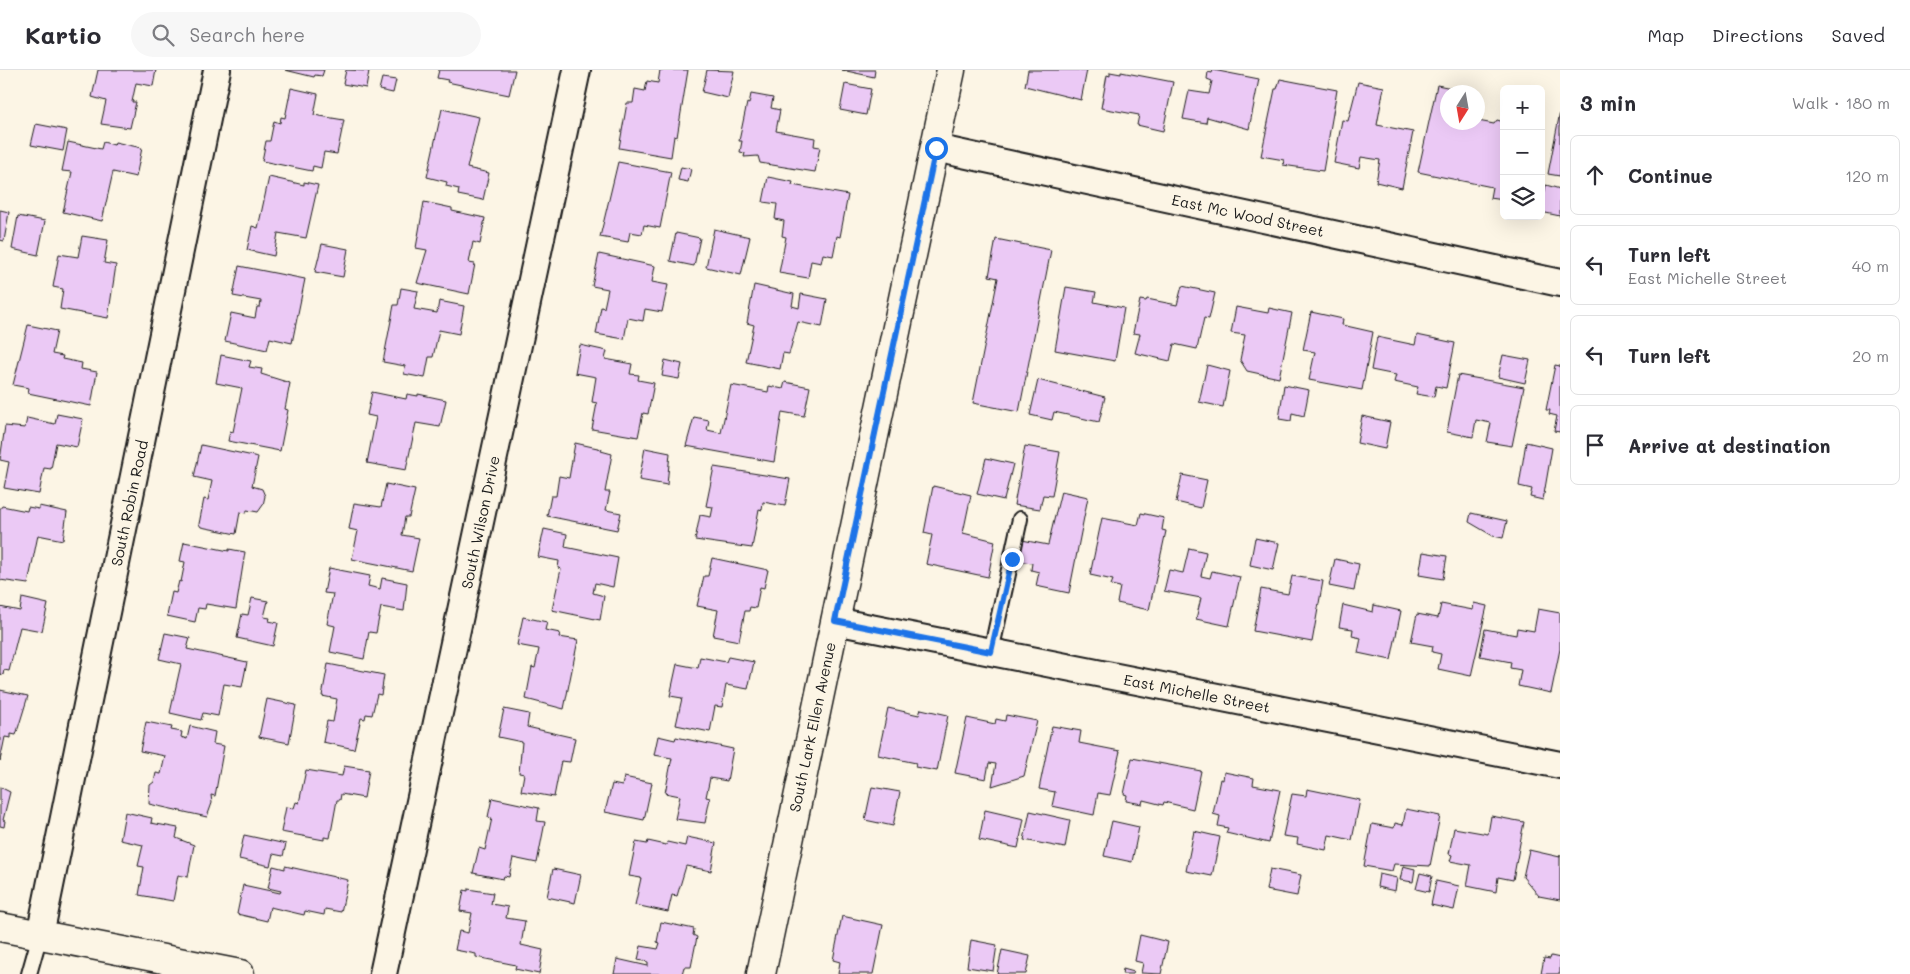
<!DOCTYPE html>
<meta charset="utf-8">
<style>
:root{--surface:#fff;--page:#f7f7f7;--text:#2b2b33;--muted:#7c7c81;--line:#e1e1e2}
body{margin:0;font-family:Mali,sans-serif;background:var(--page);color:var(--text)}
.controls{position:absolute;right:15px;top:15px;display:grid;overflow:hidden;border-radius:8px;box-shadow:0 5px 20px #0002}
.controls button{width:45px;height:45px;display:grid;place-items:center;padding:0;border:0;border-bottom:1px solid var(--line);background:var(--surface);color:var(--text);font:25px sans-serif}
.compass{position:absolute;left:1440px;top:15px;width:45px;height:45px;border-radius:50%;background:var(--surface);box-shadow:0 5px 20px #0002;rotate:191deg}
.stop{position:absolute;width:15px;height:15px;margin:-11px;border:4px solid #1a73e8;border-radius:50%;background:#fff}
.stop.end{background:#1a73e8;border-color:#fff;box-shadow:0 1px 5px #0008}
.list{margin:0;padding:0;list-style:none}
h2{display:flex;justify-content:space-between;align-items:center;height:65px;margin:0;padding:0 20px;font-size:21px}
h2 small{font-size:16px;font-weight:400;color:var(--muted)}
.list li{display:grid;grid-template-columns:32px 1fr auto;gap:15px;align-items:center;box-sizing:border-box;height:80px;margin:0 10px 10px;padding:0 10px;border:1px solid var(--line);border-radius:8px}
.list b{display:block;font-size:19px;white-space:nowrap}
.list p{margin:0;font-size:16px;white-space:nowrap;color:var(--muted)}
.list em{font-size:16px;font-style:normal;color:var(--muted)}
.icon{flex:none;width:28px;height:28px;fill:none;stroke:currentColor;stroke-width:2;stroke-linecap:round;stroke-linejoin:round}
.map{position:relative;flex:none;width:1560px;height:904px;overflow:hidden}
header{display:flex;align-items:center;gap:30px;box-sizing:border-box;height:70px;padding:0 25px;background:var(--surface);border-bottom:1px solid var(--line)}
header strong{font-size:24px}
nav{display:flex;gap:28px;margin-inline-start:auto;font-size:18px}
.search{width:350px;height:45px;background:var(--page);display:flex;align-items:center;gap:12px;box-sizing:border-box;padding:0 18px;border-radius:28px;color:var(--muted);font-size:19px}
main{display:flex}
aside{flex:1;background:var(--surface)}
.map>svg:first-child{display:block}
.building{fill:#ebc9f5;stroke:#1c1c1c}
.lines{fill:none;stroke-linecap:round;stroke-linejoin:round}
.service-casing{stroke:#1c1c1c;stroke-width:18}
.minor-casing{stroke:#1c1c1c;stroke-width:30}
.tertiary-casing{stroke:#1c1c1c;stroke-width:31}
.service{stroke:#fcf5e5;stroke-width:14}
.minor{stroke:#fcf5e5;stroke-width:26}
.tertiary{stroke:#fcf5e5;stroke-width:28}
.route{stroke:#1a73e8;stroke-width:6}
.labels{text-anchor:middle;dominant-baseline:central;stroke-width:4;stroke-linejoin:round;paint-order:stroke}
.street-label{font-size:15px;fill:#1c1c1c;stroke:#fcf5e5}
</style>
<header>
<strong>Kartio</strong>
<div class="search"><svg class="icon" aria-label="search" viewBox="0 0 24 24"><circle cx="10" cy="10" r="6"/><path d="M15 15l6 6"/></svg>Search here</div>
<nav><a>Map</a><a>Directions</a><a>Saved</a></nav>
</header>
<main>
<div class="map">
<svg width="1560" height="904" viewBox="0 0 1560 904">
<rect width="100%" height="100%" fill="#fcf5e5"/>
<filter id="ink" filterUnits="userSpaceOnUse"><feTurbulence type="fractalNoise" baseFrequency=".02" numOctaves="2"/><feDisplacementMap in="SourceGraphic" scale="10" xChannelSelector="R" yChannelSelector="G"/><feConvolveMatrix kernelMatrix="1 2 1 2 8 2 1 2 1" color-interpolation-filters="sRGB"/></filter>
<g filter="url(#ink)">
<path class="building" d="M98,0H156L153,16L136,13L132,32H136L130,58L101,54L106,31L92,27Z
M285,0H324L322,6L315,5L314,7Z
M346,0L369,1L366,18L343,14Z
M439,0H515L509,25L447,12L448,10L437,8Z
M660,0H688L677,67L674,66L671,87L619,78L627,33H633L635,19L645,21L647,11L658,13Z
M707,0L734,1L728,28L702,22Z
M842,0H875L874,7Z
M1028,0H1087L1081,30L1025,16Z
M1213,0L1259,9L1249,59L1207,47L1206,53L1183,49L1189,21L1209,24L1212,11L1207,9L1208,2L1212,3Z
M1110,2L1121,4V2L1173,12L1163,61L1137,55L1139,45L1101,38L1107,5L1110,6Z
M382,8L396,10L393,23L379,20Z
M1280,9L1337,20L1323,101L1283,95L1284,90L1261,86L1275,19H1277Z
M1358,12L1384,17L1377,55L1413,62L1402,118L1376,112L1380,90L1361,87L1359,98L1334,93L1342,50L1348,51Z
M845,14L871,19L866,45L840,40Z
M1437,15L1462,20L1461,22H1448V52L1478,51L1494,54L1497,50L1504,52V130L1490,128L1492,117L1418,102Z
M291,18L318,24L314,45L344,50L337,84L324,82L321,98L313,96L312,101L262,91L266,71H270L274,51L280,53L281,47L285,48Z
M751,24L773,28L771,38L780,40L776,61L815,68L814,76L820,77L815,102L760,93L758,86L744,87L745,83L740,82L742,71H739L747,33L749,34Z
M442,39L479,47L467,98L489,103L483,130L458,125L459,119L446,116L447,112L427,107Z
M1560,42V106L1548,104Z
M36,54L67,60L63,81L31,75Z
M68,72L101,79L103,72L114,75L115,72L142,78L136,107L113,102L102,151L63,142L72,102L62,101Z
M618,92L671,102L660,158L644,155L642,164L630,162L628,172L600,167Z
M681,97L691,99L688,112L678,110Z
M269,107L304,115V112L318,115L306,168L278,163L274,186L247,180L252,156L258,158Z
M768,107L793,112L792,115L848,125L840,167L837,166L833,186L823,184L821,193L811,191L808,208L779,203L786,167L782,166L784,151L775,149L777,134L763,132Z
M1546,115L1560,119V146L1541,142Z
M424,132L452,138V141L485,148L480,174L473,172L469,193L475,194L469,224L417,213L427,180L416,178Z
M0,140L9,142L4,171L0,170Z
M18,146L45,151L38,185L12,179Z
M714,159L750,167L741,205L706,197Z
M676,163L700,168L694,196L670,191Z
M82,166L108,170L104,193L116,195L108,248L60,239L63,219L53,217L59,184L78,187Z
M996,169L1051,180L1019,342L973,333L998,208L989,206Z
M322,174L348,179L343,207L315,202Z
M599,184L655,196L652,212L668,215L662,242L645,239L643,251L628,248L624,269L596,264L601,237L604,238L608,219L592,216Z
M239,196L305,209L292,273L270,268L267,280L225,271L231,243L255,248L257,237H260L261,231L233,226Z
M754,215L794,224L792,236L799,238L801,224L827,229L822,257L798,252L789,284L783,283L780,299L746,292L754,255L747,253Z
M1182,216L1215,223L1209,249L1204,248L1197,279L1174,274L1170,291L1135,283L1140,264L1133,263L1140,230L1146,231L1147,229L1177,235Z
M1066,217L1096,222L1094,232L1124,238L1115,291L1055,280Z
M401,218L418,221L414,239L437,243L439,231L464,236L459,264L439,260L433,287H429L425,308L404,304L405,296L383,292L394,235H398Z
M1236,237L1268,243L1269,238L1292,243L1279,308L1247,301L1240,290L1245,265L1231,263Z
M1311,242L1343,249L1342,255L1373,262L1362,320L1309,310L1315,282L1303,280Z
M28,255L57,261L52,284L63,286L62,289L82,293L81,299L97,302L91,336L28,323L29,318L13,315Z
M1417,265L1455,273L1446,318L1436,316L1434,327L1416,324L1418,317L1394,312L1396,305L1371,300L1377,267L1415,275Z
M580,275L607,281L605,289L632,294L630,304L639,305L638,310L654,313L648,344L643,343L638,367L592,359L597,333L592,332L596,307L575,303Z
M221,285L251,291L249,297L262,299L261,304L290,313L285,339L288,340L280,381L228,371L230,361L233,362L242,318L216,313Z
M1503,285L1530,290L1525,313L1498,307Z
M665,290L682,294L679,309L662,306Z
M1207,295L1230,301L1223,337L1199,332Z
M1555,295L1560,296V362L1554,361L1557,346L1549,344L1550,340H1546Z
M1458,305L1524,317L1512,376L1487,372L1491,353L1476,350L1473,367L1447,362Z
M1038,310L1105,327L1099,352L1054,342L1052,350L1030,345Z
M785,312L810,317L804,346L782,342L774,392L686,376L694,347L709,350L707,360L721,363L731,315L768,322L769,316L783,319Z
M1284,315L1309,320L1304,346L1292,343L1291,351L1279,349Z
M372,322L406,329L407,324L418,326V324L446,330L440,357L416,353L406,400L367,393L376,347L367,345Z
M57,344L83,349L77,377L56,373L51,399L44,398L39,424L4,418L9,392L0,390L5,356L25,358L27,348L55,354Z
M1362,346L1390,352L1385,379L1357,373Z
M1526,372L1552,378L1543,430L1530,427L1532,419L1519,416Z
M575,373L602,379L601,381L612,384L605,422H610L606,440L621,443L617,460L547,446L551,426H556L559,406L569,408Z
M201,375L258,387L252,416L262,419L265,426L263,435L258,442L247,440L246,443L240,442L236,464L201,457L199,454L204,429L208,430L212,411L194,407Z
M1025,376L1060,382L1052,426L1043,425L1040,439L1014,435Z
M645,378L670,383L667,415L639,410Z
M986,388L1013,394L1004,430L977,424Z
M714,397L790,409L785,436L763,432L762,440L759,439L752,478L695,470L700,445L711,447L713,437L706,436Z
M1182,405L1207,410L1201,438L1176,432Z
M386,414L415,420L409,447H405L402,465L419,468L412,501L352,489L358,461L349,459L354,433L381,437Z
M933,416L971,425L963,463L995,471L988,507L926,494L932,465L924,463Z
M1061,421L1088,427L1069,523L1036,516L1039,502L1031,500L1032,493L1018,491L1022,470L1048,475Z
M2,436L27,441L28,437L39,439V436L67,442L63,470L38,465L28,514L0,510V439Z
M1141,443L1164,448L1162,460L1166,461L1149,540L1117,533L1120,517L1111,515L1113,510L1090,505L1102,448L1138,455Z
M1471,443L1507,451L1503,468L1493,466L1469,452Z
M544,459L567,464L565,477L618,488L613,517L595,513L593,523L604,526L600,550L552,540L561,499L558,498L559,491L538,487Z
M1255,468L1279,473L1273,500L1250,495Z
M184,472L229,481V479L245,482L236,539L206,534L205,539L198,538L195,552L167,546L172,522L176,523L179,511L181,512L185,492L180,491Z
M1189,478L1206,482L1201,506L1210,508L1212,501L1240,507L1229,556L1196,549L1201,528L1164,521L1169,500L1183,503Z
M1423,482L1447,486L1443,509L1419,505Z
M712,488L768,500L764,518L760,517L756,538L750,537L749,541H745L739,571L713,566L718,540L697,536L704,506H708Z
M1335,489L1359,494L1354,521L1329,516Z
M329,498L370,506L368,516L380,519L382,508L407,513L404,541L381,537L376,563L369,562L364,589L330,582L335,556L327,554L333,524L324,523Z
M1292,506L1323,511L1312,572L1253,561L1261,519L1288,524Z
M22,528L48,534L42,561L20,557L9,601L4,600L3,605L0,604V537L20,541Z
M252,528L268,531L264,547L270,548L269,551L278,553L273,576L237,568L242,544L248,545Z
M1474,533L1487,536L1471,606L1438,599L1441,584L1432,582L1433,576L1411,572L1417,544L1438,548L1441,534L1473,540Z
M1343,535L1373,542L1374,535L1401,541L1391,590L1358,583L1361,568L1352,566L1353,559L1339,557Z
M1538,539L1560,543V579L1551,623L1518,616L1521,600L1510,598L1511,592L1480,586L1485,559L1516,565L1517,558L1534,561Z
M523,547L547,552L545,560L560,563L559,567L578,570L564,639L526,629L532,597L535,598L539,579L517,575Z
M165,563L190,568L187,579L247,592L242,617L224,614L218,646L203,643L201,650L170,643L181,594L159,589Z
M700,587L726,592L728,587L754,592L748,619L726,615L722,637L715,636L710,662L676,655L682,628L670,626L677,594L698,598Z
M328,594L384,605L381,625L377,624L372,645L366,644L365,649L361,648L354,679L323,672L327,651L333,652L337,629L322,626Z
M0,620L28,626L16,665L11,664V668L5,667L0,691Z
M267,629L296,635L289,673L259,667Z
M888,638L919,645L921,639L948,645L937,701L915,697L916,693L878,685Z
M504,639L529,644L527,657L575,668L570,692L561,691L554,727L521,721L524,704L519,703L522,672L498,667Z
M1006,645L1037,651L1024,706L992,716L996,694L989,693L986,709L955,703L967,648L995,654L996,649L1005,651Z
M146,652L172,657L171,660L182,662L181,667L187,669L190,656L215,662L213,674L224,676L215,726L211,725L212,733L207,747L149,734L150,715L154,712L156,703L161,704L165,686L140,681Z
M1052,656L1081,661L1079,673L1120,681L1110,725L1098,723L1094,745L1052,736L1055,722L1039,719Z
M658,666L675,670L676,667L733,679L727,711L710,708L706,727L710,728L705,753L675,749L680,726L665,723L672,688L654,685Z
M1132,688L1201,701L1193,739L1164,732L1163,735L1143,730L1142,734L1126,731L1127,725L1124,724Z
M344,696L369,700L364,728L341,724L340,730H337L330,768L324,767V770L281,762L286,737L294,738L296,732L299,733L306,700L342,706Z
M1224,702L1254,708L1253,715L1280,720L1269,773L1226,763L1228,758L1218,756L1220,746L1213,744L1220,709L1223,710Z
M624,707L652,713L644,750L605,742L612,714L622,716Z
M0,717L10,722L3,750L5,751L4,757L0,756Z
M872,717L900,722L893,756L865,750Z
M1307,719L1360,730L1352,770L1329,765L1326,780L1297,774L1298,768L1283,766L1292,724L1306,726Z
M492,728L539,738L537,751L545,752L537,793L513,788L509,807L504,806L503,809L473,803L479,778L485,780L492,748L488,747Z
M1406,739L1440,746L1430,796L1394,794L1392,801L1364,796L1372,754L1394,758L1395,753L1403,755Z
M985,740L1024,749L1018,778L979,770Z
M1030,741L1070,750L1065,778L1024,770Z
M125,742L152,748L151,753L178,758L176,768L194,775L188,807L178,805L173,831L139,825L144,797L138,796L143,775L120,770Z
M1491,746L1524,752L1513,810L1498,807L1496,822L1467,816L1471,795L1450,791L1452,785L1449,784L1454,758L1488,764Z
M1112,751L1139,757L1132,792L1104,786Z
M1194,761L1220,767L1212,806L1186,801Z
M244,765L286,774L283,786L273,784L270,796L239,789Z
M687,767L716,773L711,801L686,796L677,826L672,825L668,842L635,835L641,808L629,806L636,772L647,774L648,771L666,775L667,772L685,776Z
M1529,780L1560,787V784V830L1539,826L1523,807Z
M273,796L285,799V796L348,810L341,842L325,839L324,845L305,841L304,845L270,837L267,851L237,844L243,815L280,823L281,821L268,818Z
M1403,796L1415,799L1413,812L1400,810Z
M553,799L581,805L575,833L547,827Z
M1270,799L1301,805L1297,826L1266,820Z
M1420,803L1432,806L1429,822L1416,819Z
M1379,804L1397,808L1395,821L1377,817Z
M1436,811L1459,816L1454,840L1431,835Z
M468,819L493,823L491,834L508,837L506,848L525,851L521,875L543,880L539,904L515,899L516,895L476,887V884L455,880L459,861L468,863L472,843L460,841L464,820L468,821Z
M842,846L883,855L873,904H838L840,892L833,890Z
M661,852L694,859L693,865L697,867L691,897H684L682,904H614L617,889L648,896V892L638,890L641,876L658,879L660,873L657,872Z
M1140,865L1168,872L1161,904L1141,903L1143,893L1135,891Z
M971,870L997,875L993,901L967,897Z
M1002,880L1030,886L1026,904H997Z
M1551,886L1560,888V904H1541L1544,888L1550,889Z
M1123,899L1134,902L1133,904H1122Z"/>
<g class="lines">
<g class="service-casing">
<path id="service" d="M991,582L1020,449
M29,904L40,865"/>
</g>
<g class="minor-casing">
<path id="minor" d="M935,78L1560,213
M835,551L1560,695
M40,865L217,0
M383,904L577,0"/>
</g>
<g class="tertiary-casing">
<path id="tertiary" d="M0,857L240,904
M761,904L951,0"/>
</g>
<use href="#service" class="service"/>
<use href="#minor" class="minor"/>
<use href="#tertiary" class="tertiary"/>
</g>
</g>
<g class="lines" filter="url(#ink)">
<path class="route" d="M936,78L835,551L991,582L1012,489"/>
</g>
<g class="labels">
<g class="street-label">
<text transform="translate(1248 145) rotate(12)">East Mc Wood Street</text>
<text transform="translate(129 433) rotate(-78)">South Robin Road</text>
<text transform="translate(480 452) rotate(-78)">South Wilson Drive</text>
<text transform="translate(1197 623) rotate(11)">East Michelle Street</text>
<text transform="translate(812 657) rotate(-78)">South Lark Ellen Avenue</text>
</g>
</g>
</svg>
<div class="controls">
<button>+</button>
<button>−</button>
<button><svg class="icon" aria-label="layers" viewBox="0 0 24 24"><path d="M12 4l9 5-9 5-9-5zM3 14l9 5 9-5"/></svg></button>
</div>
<svg class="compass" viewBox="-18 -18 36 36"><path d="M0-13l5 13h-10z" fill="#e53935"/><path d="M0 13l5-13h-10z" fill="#7c7c81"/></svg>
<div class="stop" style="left:936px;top:78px"></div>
<div class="stop end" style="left:1012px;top:489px"></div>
</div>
<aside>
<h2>3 min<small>Walk · 180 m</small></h2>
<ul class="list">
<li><svg class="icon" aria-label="ahead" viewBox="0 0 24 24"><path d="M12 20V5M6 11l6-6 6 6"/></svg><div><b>Continue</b></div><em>120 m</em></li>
<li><svg class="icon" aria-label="left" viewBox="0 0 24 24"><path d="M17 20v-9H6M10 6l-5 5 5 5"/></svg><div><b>Turn left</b><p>East Michelle Street</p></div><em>40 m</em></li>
<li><svg class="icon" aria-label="left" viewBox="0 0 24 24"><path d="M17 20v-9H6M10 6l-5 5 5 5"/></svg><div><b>Turn left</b></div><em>20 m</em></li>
<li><svg class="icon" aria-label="arrive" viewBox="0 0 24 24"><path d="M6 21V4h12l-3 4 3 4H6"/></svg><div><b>Arrive at destination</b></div></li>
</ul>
</aside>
</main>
